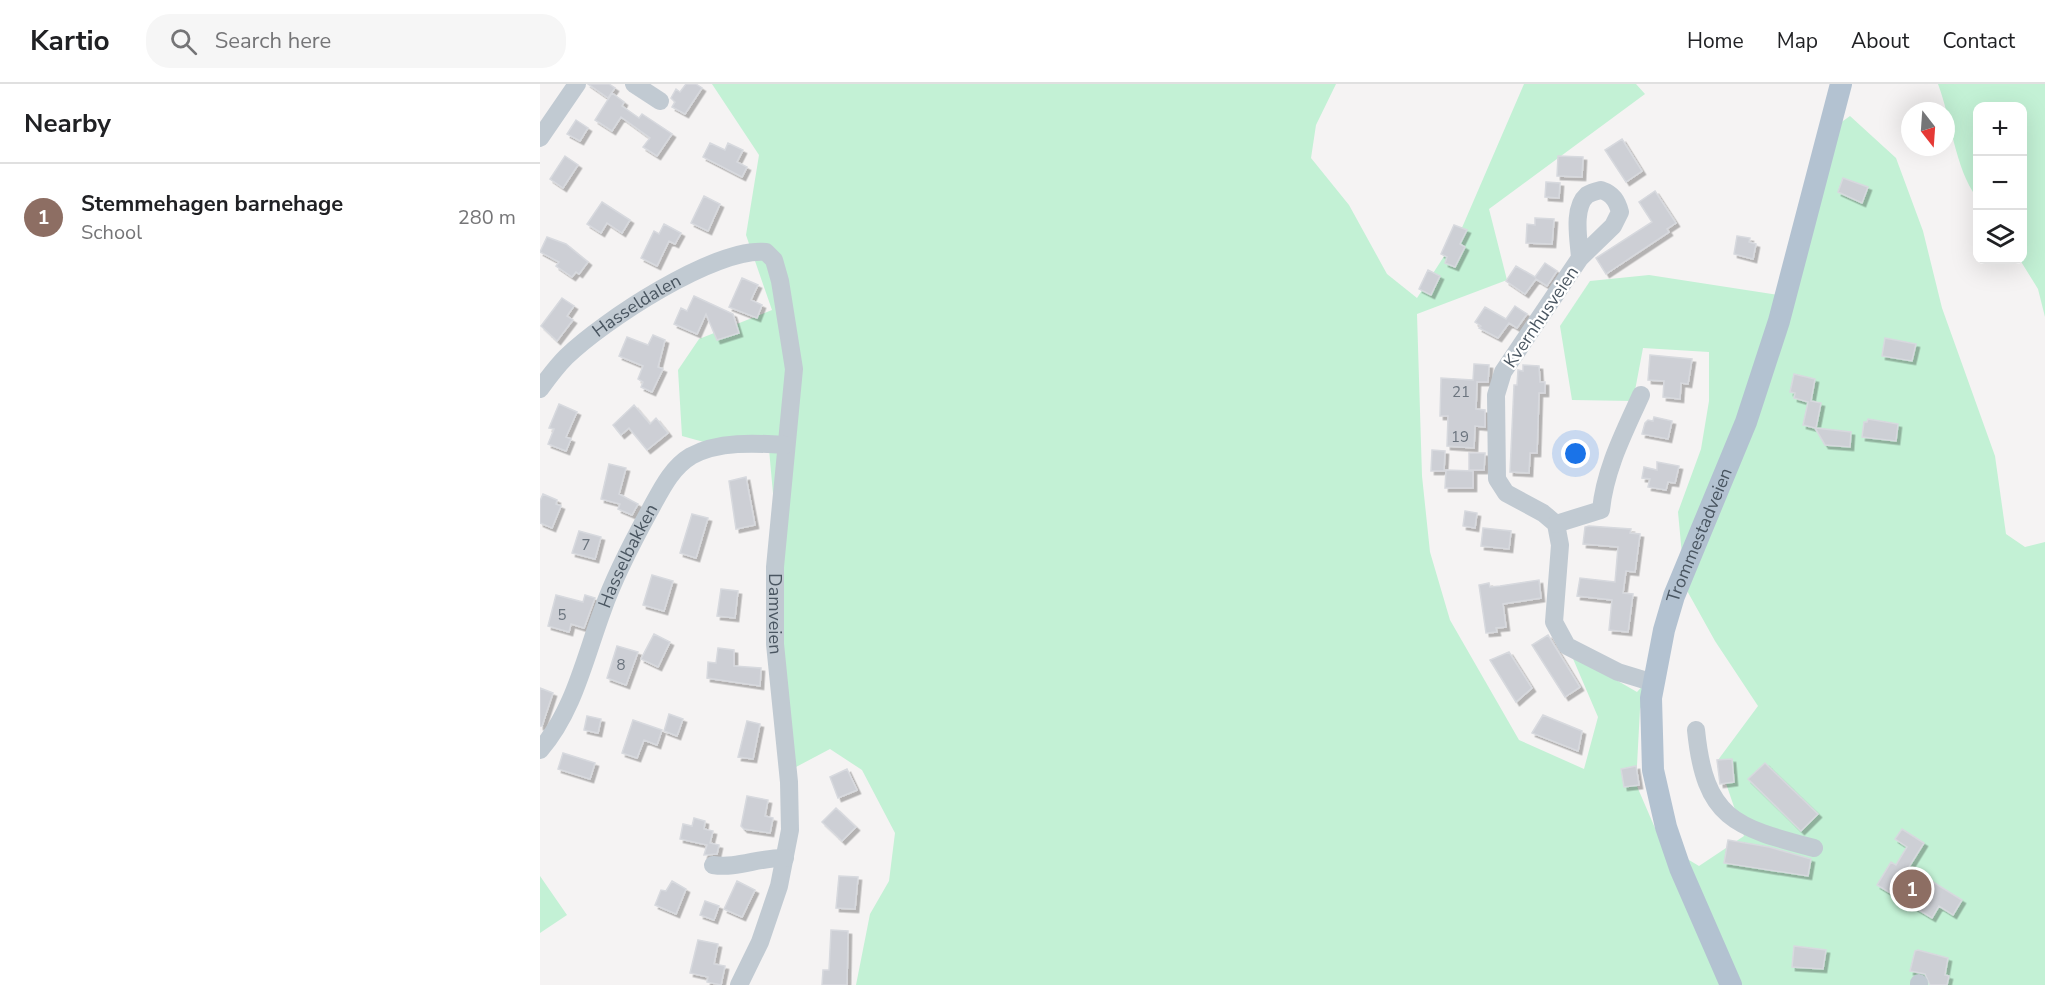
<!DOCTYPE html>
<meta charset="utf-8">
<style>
:root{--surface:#fff;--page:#f6f6f6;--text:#202124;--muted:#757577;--line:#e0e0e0;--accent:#1a73e8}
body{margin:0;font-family:"Nunito Sans",sans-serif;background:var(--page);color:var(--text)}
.controls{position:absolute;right:18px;top:18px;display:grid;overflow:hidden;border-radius:12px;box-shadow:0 6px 24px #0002}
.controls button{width:54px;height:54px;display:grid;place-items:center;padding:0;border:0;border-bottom:2px solid var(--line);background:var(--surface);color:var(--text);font:30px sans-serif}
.compass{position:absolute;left:1361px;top:18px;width:54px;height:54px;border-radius:50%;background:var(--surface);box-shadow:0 6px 24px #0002;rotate:163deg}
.you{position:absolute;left:1036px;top:370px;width:21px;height:21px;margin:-15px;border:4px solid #fff;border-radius:50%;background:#1a73e8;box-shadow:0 0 0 9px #1a73e833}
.badge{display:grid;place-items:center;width:39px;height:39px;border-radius:50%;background:var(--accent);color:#fff;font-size:20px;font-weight:700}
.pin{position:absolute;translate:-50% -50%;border:3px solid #fff;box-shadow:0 2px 6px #0006}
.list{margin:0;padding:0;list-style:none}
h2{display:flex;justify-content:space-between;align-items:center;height:78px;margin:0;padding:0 24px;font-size:26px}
h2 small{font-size:20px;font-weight:400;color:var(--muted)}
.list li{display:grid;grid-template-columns:39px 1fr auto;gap:18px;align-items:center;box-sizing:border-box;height:108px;padding:0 24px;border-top:2px solid var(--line)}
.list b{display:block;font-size:22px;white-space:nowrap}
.list p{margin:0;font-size:20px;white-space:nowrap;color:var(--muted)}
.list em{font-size:20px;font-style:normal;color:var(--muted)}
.icon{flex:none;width:33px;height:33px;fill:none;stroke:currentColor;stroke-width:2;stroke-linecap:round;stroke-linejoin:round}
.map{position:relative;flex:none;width:1505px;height:901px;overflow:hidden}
header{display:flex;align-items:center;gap:36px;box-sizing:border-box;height:84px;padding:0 30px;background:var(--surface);border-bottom:2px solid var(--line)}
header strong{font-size:28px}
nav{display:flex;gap:33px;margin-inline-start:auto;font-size:21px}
.search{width:420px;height:54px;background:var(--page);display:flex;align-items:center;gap:15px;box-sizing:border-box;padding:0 21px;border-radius:24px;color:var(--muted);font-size:22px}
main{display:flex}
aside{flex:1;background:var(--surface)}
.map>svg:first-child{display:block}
.green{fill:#c3f1d5}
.building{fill:#cdcfd5;stroke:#d7d9de;stroke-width:1.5;filter:url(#shadow)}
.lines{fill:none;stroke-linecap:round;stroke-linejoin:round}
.minor{stroke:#c1cad2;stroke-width:18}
.major{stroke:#b3c2d1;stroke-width:22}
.labels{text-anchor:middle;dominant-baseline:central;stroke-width:4.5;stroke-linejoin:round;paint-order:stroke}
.number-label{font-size:15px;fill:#6b747e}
.street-label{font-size:18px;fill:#4a5661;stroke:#fff}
</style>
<header>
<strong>Kartio</strong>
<div class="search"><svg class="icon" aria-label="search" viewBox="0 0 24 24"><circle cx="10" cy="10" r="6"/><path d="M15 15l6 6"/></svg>Search here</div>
<nav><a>Home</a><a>Map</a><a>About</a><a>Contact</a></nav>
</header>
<main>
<aside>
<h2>Nearby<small></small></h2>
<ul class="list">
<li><span class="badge" style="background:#8d6e63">1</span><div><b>Stemmehagen barnehage</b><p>School</p></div><em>280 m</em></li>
</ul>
</aside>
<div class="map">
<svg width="1505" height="901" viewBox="0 0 1505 901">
<defs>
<filter id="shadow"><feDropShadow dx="3.5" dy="3.5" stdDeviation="0" flood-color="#0004"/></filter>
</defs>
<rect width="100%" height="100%" fill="#f5f3f3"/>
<path class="green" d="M172,0H796L776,41L771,74L809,121L847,190L877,214L921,146L984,0H1096L1105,10L949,125L967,196L877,230L882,392L890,468L910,536L979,656L1044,685L1058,633L1031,570L1097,608L1124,579L1100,625L1096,700L1118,751L1134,767L1159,782L1204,752L1178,676L1218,622L1175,557L1145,503L1138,428L1161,365L1169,317V268L1103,264L1093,317L1032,316L1020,242L1050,197L1109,191L1251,213L1289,47L1310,32L1356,74L1383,147L1402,224L1455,372L1466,450L1485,463L1505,458V901H316L330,830L349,797L355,749L322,686L290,665L256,683L252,715L236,443L229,365L171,360L142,352L138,286L159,255L232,226L206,151L219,71Z
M1398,0H1505V233L1498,205L1480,176H1482V22H1438L1437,114C1414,82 1412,37 1398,0Z
M0,792L27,831L0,849Z"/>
<path class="building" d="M48,0H69L75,4L68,14Z
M146,0H156L162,4L145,30L132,23L135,18L131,14L136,5L140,8Z
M72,9L84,18L82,22L99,34L102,30L132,50L117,72L103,63L110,54L81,33L72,47L55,36Z
M36,36L48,44L40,57L27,50Z
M1082,55L1102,87L1086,98L1065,66Z
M170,59L185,66L188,59L203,66L197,78L207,83L202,93L163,73Z
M25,72L38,81L23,104L10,95Z
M1018,72L1043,73L1042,93L1017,92Z
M1303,94L1328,103L1322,119L1298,108Z
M1006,98L1020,99L1019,114L1005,113Z
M1115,107L1136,139L1127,145L1129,148L1066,190L1056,174L1112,138L1099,118Z
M164,112L180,120L168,147L151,139Z
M62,118L90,136L82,149L67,139L61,149L47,140Z
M995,134L1014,135L1012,160L986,159L987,140L995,141Z
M124,140L141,149L135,160L129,157L117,182L101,174L114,147L119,150Z
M914,141L927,146L920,160L925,163L915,183L905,179L907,173L901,170Z
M1197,152L1210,154L1209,158L1216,160L1213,175L1194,170Z
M7,153L26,160L48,178L39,190L36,188L32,193L16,182L19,178L0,168Z
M1005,179L1017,187L1007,202L996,195L985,210L966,197L976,182L995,193Z
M888,186L900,192L891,211L879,205Z
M202,194L218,201L211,216L222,221L217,234L189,223Z
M154,212L193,230L199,249L177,256L166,230L157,250L134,240L141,224L147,227Z
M22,214L34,222L27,232L33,236L17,257L1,242Z
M975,222L987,230L977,244L969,239L958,254L939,244L941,242L935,238L945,223L966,235Z
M113,251L125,256L118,283L123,285L112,308L101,303L103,298L98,295L103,282L79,272L87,253L108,261Z
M1345,254L1376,260L1372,277L1342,272Z
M1110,271L1152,275L1148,300L1141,299L1140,315L1123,313L1124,297L1108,296Z
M934,280L949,281L948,298H937L936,325L945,326V343L935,342L934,364L907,362L908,332H900L901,294L933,296Z
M983,281L999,282L1000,298H1005V309H999L997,369H990L989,389L970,388L974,301H977L978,286L983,287Z
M1254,290L1275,295L1271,317L1281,319L1276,344L1311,348L1310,363L1285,361L1275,344L1263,341L1268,318L1254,314L1255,309L1250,308Z
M19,320L37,328L26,353L31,355L26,367L8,360L14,345L9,344Z
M94,321L110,340L116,334L128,349L107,366L89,344L81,351L73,341Z
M1114,333L1132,337L1128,355L1102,350L1105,339L1108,336L1113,337Z
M1328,335L1358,340L1356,357L1322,353L1324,338H1327Z
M892,366L905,367L904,387H891Z
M929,369H945L944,386H929Z
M1117,378L1139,382L1135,399L1128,398L1126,406L1108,403L1110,395L1102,394L1104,383L1117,386Z
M69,380L86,384L79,410L98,420L92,431L78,425L80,420L61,415Z
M906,386L933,387V404H905Z
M206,393L215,441L196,445L189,397Z
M3,410L17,416L16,420L21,422L12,444L0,439V417Z
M925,427L937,429L935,444L923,442Z
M152,430L168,434L156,474L140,469Z
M1049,442L1091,445L1090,449L1100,450L1095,488L1086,487L1083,509L1093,510L1088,548L1069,546L1072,516L1037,512L1040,494L1075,498L1078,463L1043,460L1045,443Z
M943,444L971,447L969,465L941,462Z
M39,447L61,453L55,475L32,469Z
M112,491L133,497L124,527L103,521Z
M999,496L1001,514L963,520L966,543L956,544L957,548L946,549L939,501L949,499L950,503L960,502Z
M181,505L198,507L195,534L177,532Z
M16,511L43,518L45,511L55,514L44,544L31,540L29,548L8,542Z
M114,550L130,558L118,583L101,575Z
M1008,551L1040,603L1025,613L992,561Z
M77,562L98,568L86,601L67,594Z
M178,564L194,566V582L221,584L220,602L167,594L168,578L176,579Z
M969,568L992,604L976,618L950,576Z
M0,604L13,609L2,642H0Z
M129,630L143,635L137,652L124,647Z
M1003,631L1042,647L1038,667L992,649Z
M47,632L61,635L58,649L44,646Z
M93,636L122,646L117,661L104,656L97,674L82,669Z
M207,637L220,640L213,675L198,673Z
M23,669L55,679L50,695L18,685Z
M1192,675L1194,698L1180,700L1177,676Z
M1225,679L1278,730L1261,747L1208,695Z
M1096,682L1099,701L1084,703L1081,685Z
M307,685L317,706L298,714L290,693Z
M207,712L228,716L225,732L233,734L230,749L204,745L201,742Z
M296,724L316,743L302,757L282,738Z
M154,734L165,737L164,745L173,747L170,759L179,761L177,770L164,771L167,761L140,755L143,740L152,742Z
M1362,745L1384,759L1369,783L1422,816L1413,831L1399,822L1392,834L1337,801L1351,778L1356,781L1367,763L1355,755Z
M1188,756L1229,763L1271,775L1268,792L1184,779Z
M299,792L318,793L315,825L296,824Z
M132,797L146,805L136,830L115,821L121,806L126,807Z
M197,797L215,806L202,833L184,825Z
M165,817L179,822L174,836L160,831Z
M291,846L308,847L307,901H282L283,886H289Z
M158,856L178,860L174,880L185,882L181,901L167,898L168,893L150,889Z
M1254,862L1286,866L1283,885L1252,883Z
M1378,866L1408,874L1405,891L1409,892L1407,901H1390L1385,890L1370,887L1375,867Z"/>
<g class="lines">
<g class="minor">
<path d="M94,0L120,17"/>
<path d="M0,54L37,0"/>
<path d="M1040,174C1039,157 1032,124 1047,111C1050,109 1057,107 1061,106C1073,110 1077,117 1080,128L1073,142L1040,174L963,288L956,311L957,395L966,409L1003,429L1016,440L1020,461L1014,538L1027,562L1078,588L1114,599"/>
<path id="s1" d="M0,305C8,294 17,282 26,273C63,237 175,163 226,168L234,176L240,197L254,285L235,483V560L249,698L250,746L239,802L220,858L199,901"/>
<path d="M1016,440L1061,426C1065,385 1084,349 1101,311"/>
<path d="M1156,646C1165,735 1194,743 1274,764"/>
<path id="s2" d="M0,666C34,627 45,573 63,525C75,491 93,457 110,426C121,406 131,384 151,372C178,357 216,359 245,361"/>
<path d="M173,781C197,785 220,773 245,774"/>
<path d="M1379,901V899"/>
</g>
<path class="major" id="s3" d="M1191,901L1140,784L1126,743L1113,686L1111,614L1124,546L1134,512L1206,338L1239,237L1301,0"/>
</g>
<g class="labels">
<g class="number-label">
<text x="921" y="308">21</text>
<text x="920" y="353">19</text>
<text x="46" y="461">7</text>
<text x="22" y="531">5</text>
<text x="81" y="581">8</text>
</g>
<g class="street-label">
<text stroke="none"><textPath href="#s1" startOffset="129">Hasseldalen</textPath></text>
<text transform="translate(1001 233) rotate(-56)">Kvernhusveien</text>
<text stroke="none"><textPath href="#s3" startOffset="472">Trommestadveien</textPath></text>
<text stroke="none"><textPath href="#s2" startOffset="214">Hasselbakken</textPath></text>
<text stroke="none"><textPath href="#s1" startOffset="639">Damveien</textPath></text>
</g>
</g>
</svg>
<div class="controls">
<button>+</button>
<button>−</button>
<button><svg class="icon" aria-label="layers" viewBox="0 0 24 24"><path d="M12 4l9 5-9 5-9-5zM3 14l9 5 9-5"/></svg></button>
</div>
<svg class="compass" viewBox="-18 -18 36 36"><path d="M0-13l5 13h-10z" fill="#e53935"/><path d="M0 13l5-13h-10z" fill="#757577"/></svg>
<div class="you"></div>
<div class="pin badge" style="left:1372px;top:805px;background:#8d6e63">1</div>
</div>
</main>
